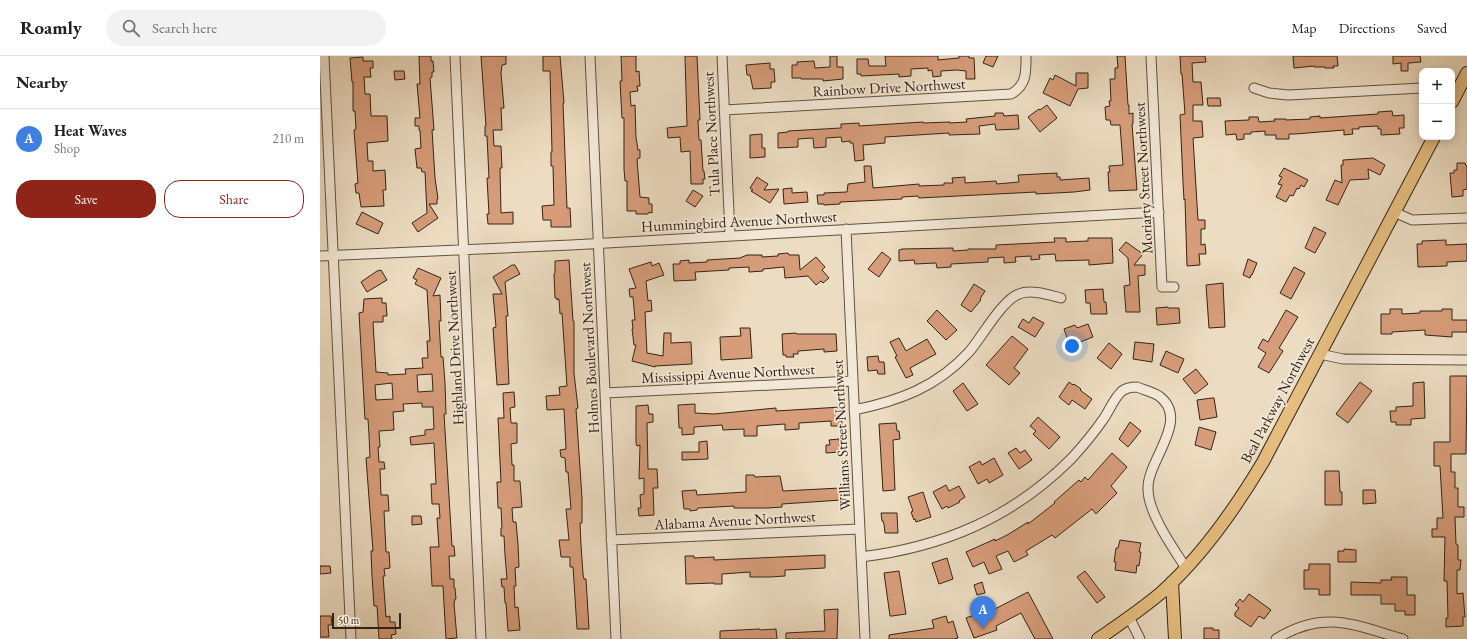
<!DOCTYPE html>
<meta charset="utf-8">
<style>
:root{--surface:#fff;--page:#f2f2f2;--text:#202124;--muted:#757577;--line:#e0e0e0;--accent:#8f2418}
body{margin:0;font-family:"EB Garamond",serif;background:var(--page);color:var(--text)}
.controls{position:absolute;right:12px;top:12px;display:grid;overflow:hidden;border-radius:8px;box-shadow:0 2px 10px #0003}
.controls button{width:36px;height:36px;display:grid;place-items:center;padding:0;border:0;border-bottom:1px solid var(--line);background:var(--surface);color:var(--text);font:20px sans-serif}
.scale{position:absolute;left:12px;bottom:10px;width:69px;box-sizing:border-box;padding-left:4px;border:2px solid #332417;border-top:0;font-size:11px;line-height:14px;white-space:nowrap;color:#332417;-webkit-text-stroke:3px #f3e8d7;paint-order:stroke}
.you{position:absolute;left:752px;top:290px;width:14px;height:14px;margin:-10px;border:3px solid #fff;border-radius:50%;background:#1a73e8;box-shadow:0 0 0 6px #1a73e833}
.badge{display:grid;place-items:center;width:26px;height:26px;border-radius:50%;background:var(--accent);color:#fff;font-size:13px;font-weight:700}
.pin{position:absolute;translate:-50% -33px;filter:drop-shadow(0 1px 2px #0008)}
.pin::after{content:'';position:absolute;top:21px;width:14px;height:12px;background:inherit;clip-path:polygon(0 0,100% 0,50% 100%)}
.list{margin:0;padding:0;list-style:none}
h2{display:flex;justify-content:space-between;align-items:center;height:52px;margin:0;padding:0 16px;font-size:17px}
h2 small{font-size:13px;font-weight:400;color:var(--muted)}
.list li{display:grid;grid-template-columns:26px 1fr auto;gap:12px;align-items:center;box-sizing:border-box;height:60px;padding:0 16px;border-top:1px solid var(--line)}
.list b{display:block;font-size:15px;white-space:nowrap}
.list p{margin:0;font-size:13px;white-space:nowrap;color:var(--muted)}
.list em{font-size:13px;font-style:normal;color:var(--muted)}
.actions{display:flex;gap:8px;padding:12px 16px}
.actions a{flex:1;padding:9px 0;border:1px solid var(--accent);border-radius:16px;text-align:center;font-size:14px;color:var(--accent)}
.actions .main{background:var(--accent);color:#fff}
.icon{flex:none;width:22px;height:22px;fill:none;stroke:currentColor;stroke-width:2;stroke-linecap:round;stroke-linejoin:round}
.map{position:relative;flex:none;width:1147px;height:583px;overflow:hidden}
header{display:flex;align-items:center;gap:24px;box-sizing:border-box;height:56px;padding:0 20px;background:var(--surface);border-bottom:1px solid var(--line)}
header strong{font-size:19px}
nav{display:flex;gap:22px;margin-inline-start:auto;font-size:14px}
.search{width:280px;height:36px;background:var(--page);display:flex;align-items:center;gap:10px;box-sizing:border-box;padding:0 14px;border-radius:22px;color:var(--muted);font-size:15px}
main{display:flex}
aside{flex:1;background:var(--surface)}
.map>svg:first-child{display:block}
.building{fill:#d79d7a;stroke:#332417;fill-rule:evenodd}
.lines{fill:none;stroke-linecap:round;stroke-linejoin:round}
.minor-casing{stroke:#615242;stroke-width:11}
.major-casing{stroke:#332417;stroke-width:14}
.minor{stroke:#f3e8d7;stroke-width:9}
.major{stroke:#e6be80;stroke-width:12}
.labels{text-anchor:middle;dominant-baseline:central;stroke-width:3.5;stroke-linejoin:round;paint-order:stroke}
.street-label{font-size:15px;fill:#332417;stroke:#f3e8d7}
</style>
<header>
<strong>Roamly</strong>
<div class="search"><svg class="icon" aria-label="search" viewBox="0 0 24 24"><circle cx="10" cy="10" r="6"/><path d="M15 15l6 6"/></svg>Search here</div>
<nav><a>Map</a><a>Directions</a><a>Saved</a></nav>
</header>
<main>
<aside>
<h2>Nearby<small></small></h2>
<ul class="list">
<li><span class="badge" style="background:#3f7fe0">A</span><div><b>Heat Waves</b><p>Shop</p></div><em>210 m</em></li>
</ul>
<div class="actions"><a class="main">Save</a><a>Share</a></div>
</aside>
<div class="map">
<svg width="1147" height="583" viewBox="0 0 1147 583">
<rect width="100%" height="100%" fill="#ecdcc1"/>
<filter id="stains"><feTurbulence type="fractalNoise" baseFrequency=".005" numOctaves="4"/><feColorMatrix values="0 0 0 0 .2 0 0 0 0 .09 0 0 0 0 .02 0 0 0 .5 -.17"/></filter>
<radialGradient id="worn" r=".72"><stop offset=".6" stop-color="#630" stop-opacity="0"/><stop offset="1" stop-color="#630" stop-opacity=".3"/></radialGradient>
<path class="building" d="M99,0H111V5H113L114,16H112V21L110,22L114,74H112L115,122L118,143H117V148H109L118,162L98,176L92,167L107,157L105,116H102L101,112H97L95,93L101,92L100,74H99V70H95V62H100L97,28H100Z
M161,0H186V8L182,9L181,17L184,52H181L182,74H173L174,90H181L182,112H180L181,157L193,156V168H168L167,158H169L167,122H169L167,80H165V70H166Z
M223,0H240L244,47H243L247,152H250L251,171H231V164H223L222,150L234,149L233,110H231V96H232L230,15H223Z
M301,0H316V16L319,15L320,30H317L318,35L310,36L311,50L315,49L316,81L318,94H320V102L317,103L320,141L329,142V148H332V157L329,156L328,158H316V155H307V125H305L304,113V62H302L300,25H302Z
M365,0H377L380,64H378L379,84H381L383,115H384L385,123H383V128H371L370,95L361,96L360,81L348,82L347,72L367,70Z
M510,0H517V11H523V23L503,25V23H481V22H472V9H477V6L494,5L495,12L510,11Z
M565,0H618V4L639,2V0H649V2H654L655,23H646V15L637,14L621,15V20L613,21L612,14L608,15V12L591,13V20L579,21V18L541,20V18H537V3H548L549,10H566Z
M666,0H678L673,11L663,7Z
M797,0H805L808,49H809V58L813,57V68H812L817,134L789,135L788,116H790L789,110L803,109L800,69H791L790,64H786L785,51L790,50L789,45H791L790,23H795V12H798Z
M860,0H885L886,6L872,7L873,26H881L883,49H873V65H882L883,81L873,82L878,164H885V173H881V189L885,188L886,198H879L880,209L867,210L865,143L864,144L863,126L860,59L865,58L862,18H861Z
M973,0H1017L1018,10H1013L1014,12H1005V11H994V10L974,12Z
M1073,0H1100L1101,6L1088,7V15H1081V7L1073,8Z
M43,1V5H53V12H50L51,21H44L45,38H50L51,60H67L68,85L47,87L48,105H53V115L65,114L66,134H63L64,150L41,151L39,137H36L35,128L38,127L34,74L36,73L35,55H33V26H32L30,2Z
M450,7V13H454L455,26H451V32L433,33L430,19H427L426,9Z
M74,15H84L85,23L75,24Z
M756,17H768V32L758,33L750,50L723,37L730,22L733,24L735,19L756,30Z
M887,42H900L901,50H888Z
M727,49L737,62L720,76L708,61L719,53L720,54Z
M1072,55L1073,60L1084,59V72H1079L1080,78L1061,79V73H1058V70L1039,71V73H1032L1033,78L1024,79V74L975,78H969V83H956V79H945V75L931,76V78H924V83L917,84L916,78L906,79L905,65L929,64V61H938L939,66L955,65L954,63H966V64L990,63V61L1000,60V62L1058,58V56Z
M675,57H683L684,60L698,59L699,73L676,74L675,68L659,70L660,78L629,79V77L565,81V87L543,89L544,104L535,105L533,87H530V85L522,86L521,81L506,82V91L494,92L493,82L478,83V91L458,92V77L468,76V75L521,72V68L539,67V70L603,66V67L630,66V67L647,66L646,63L675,60Z
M442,78V92H445V101L430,102V79Z
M1053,102L1065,109L1060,119L1048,113L1049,123L1030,124L1018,149L1006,144L1015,124L1022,127L1021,109H1023V104Z
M1137,107H1145L1146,110H1147V133L1143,134V140L1132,141L1130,117H1134V114H1137Z
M544,110H551L553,132L599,128V130L624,129V127H633L632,122L645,121V127L676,125L677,128L699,126L698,119L737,117V121H740V124L769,122L770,134L754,136L716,138V136L599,142L598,140L582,141V143L520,146V148L504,149V148H498L497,139H504V137L527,136L528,128L545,126Z
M964,112L988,124L984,131L981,129L979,133L977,132L973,140L970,139L966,146L956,141L962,129L958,128L962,121L959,120Z
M437,121L448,128L444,134L459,133L450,147L431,135L433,134L430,132Z
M472,132V137L487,136L488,146L464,148L463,133Z
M373,134L383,140L375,151L366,145Z
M42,156L63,167L58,178L36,168Z
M994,171L1006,177L995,197L985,192Z
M734,182H746V186L768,185V182H792L793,207L769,209V204L736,205L735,198L719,199L720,203L711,204V200L695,201L696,206L684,207V201L668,202V206L631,208V211L617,212L616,207L595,208L594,204L579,205V194L582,193L633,192V195L648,194V193H676V189L735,186Z
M1126,184V189L1147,188V205L1127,206V210L1098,211L1097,188H1102V185Z
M806,186L823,198L814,209H825V219L818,220L820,256H806L804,230L810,229L808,202L799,194Z
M562,196L571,203L559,221L548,213Z
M468,197L469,199H479L480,214L496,201L505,211L502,214L509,222L503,227L501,225L496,229L488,220L465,222L464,211L443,213V215L429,216V211L409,212V214L375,216L376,224L354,225L353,208H360V205L369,204V207L387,206V204L420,202L427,199H442V201L458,200V198Z
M928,203L937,207L932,219H931L930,222L923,219Z
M249,204L253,265H254V317L258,352L256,353L262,442V467H260L261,489L263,518L264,523H266L269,573H257L253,511H250V501H241L239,484H249L246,453H251L248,416H246L245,402L241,401L240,394L246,393L244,353L227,354L226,340L240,339L239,331L247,330L242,257L240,258L239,243L237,244V242H235L234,218L235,217V205Z
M331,206L332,210L339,207L344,219L326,225L328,245L331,244L332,255L325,256L327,297L343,300L344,277H351V287L371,286L372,308L335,310V311L312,305L316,289H314L312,273H313L312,264H315L313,241H310L309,233L316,232L309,213Z
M192,209H195L200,218L185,226L188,260H186L189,328L177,329L173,272L176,271L173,238H182L173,221Z
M974,211L985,217L971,243L960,237Z
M98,212L121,222L113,240L120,239L121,265H119L121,301H123L125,327L126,358H124L132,490H134L135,500H129L130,523H134V532H135L136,543H135L134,548L137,582L126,583L123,530H112L110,491H119L117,462H120L119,448H112L111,428H116L114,387L91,389L90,381L105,379V374L114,373L113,351H102V347L83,348L84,355L73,356L74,374L59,375L60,391H58L59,406H64L65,413H60L61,439H68L69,455H64L66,496H69L70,512L64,513L65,520H63L66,561L70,560V566H75L76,578L71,579L72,583H59L57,550H54L52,520L51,495H53L46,402L50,401L49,379L48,363H45L39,257L43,256L44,243L62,242V247H66L67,260H63V266H53L56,316L68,317V319L86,318L85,313L103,312L102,302H108L107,285H110L107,234L95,228L97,224L93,222ZM112,318L113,335L98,336L97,319ZM72,327L73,343L56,344L55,329Z
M61,214L67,224L47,236L41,226L57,215Z
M903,227L905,271L889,272L886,229Z
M654,228L665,235L660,243L661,244L651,256L641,249Z
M783,233L784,246H786L787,258H771L770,247H766L765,234Z
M848,251V252H859L860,267L837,269L836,252Z
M1070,253H1082V258L1100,257V255H1122V253H1132V264H1147V276H1132V281L1105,279V274L1072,276V278H1061V258H1070Z
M617,254L637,274L626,284L607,265Z
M966,254L978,261L959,292L963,295L949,317L938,311L946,297L938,292L943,283L948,286Z
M713,261L724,267L715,281L698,271L703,263L709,267Z
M768,268L773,281L750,290L744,273L755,269L757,272Z
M420,272H430L432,302L401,304L400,281L421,280Z
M476,277L477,278H516L517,295L504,296V293L478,295V298H473L474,301H466V299H463L462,278Z
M692,280L708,293L694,312L700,317L689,329L666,309Z
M579,282L586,295L607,283L616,298L590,312L593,319L586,322L575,301L577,300L570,286Z
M815,286L834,288L832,306L813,303Z
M789,287L802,298L791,313L777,302Z
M846,295L864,303L858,317L840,309Z
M558,300L559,306H564L565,318H558L557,314L548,315L547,301Z
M876,313L888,328L875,338L863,323Z
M1130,320H1147L1146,398H1131V416H1135V432H1138V451H1144V461H1135L1136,488L1138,489V504H1141L1140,514H1137V538L1143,537L1145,561H1143V570L1126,571V562H1128L1127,525H1124L1125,481H1112V473H1117V462H1123L1120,410H1114V386H1130Z
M749,326L753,329L754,328L761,333L760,334L772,343L765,353L752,344L749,349L739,341Z
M1040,326L1052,335L1028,367L1016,358Z
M1104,326L1105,362L1091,363V369H1076V366H1071L1070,355H1076V351L1093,350V327Z
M643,327L658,348L647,355L633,335Z
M194,336L195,351L190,352L191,367H197V387L191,388L192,409H194V425H200L202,451L192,452L193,466H196L198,488L199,511L195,512L196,530H194L195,552L198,551L200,574L188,575L186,547H185L184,531H182L181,523H187L185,499L184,480H181V472H182L181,452H178L177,426H181L178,362H184L183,337Z
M892,342H894L897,361L880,364L877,344Z
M375,348V357L394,358L456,352V355L521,351L522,370H511V365L479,367V373L465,374V368L437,370V380H424V373L403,374L402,369L374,371V378L362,379V372H359L358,349Z
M328,349L329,358H333V366L327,367L328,413H337L338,432H333L334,459L319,460L318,452H321L320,439L324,438V422L319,423L320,389L317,390L316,387V350Z
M718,361L740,381L729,393L713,378L716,375L710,370Z
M810,366L821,375L808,391L799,383Z
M576,367L577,375H579L580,383L573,384L575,434L563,435L559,368Z
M879,371L896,376L891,394L875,389Z
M519,383L520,396L506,397V389H510L509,384Z
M387,385L388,403L362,404V396H379V386Z
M696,392L700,397L705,394L712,404L699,413L688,397Z
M792,397L807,411L791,430L797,437L776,458L772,453L735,482L732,479L706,495L708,499L694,506L688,495L676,500L682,513L669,518L664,506L653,511L646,496L675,483V485L689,478L708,466V468L735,447L734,446L759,424L761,426L765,421L768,424Z
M674,402L683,419L669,427L667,423L658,428L649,411L660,405L662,409Z
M1005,415H1019L1020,436H1022V449H1005Z
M426,419H434L435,421L460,420L463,435L520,432L521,444L462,448V451L448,452H414V450L378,452L377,454L370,455V453H364L362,435L376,434L377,439L426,436Z
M626,429L629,435L639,430L645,441L639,445L640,446L628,452L627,450L622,453L613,436Z
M1043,434H1055L1056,447L1043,448Z
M603,436L611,461L596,466L595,463L594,464L591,456L593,455L588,441Z
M561,457H577L578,477H565L564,468L563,465H562Z
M92,460H101L102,468L92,469Z
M800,484L821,487L819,496H821L819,510L817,509L816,517L795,514L796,506H794L796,492H798Z
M1024,493L1036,494V506H1018V495H1024Z
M505,499V512L465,514V520L450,521H430V516L402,518V528H394V527L366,528L365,500H374V502L394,501V504Z
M627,502L633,523L619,528L612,507Z
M989,508H1010V539H999V533H984V514H989Z
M0,510H10L11,517L0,518Z
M579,515L586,558L572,560H570L564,517Z
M765,515L785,541L777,547L757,521Z
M1071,521H1087V539H1095V559H1085V555H1075V548H1061V539H1031V526L1061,527V524H1072Z
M662,526L665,537L657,539L654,529Z
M708,536L733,583H715L701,557L676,570L677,574L654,582L646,562L670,553L671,555Z
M929,538L951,554L944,563L939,560L931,571L915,560V557L919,552L915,549L920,543L923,546Z
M518,553L517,583H466V577L505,575L504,554Z
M0,560H11L12,569H8L9,581H0Z
M626,560L628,567L633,565L638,582L634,583H569V579L614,572L612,564Z
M884,572H893V574H899V583H884Z
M440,573V574L456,573L457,583H400V575Z"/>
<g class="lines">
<g class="minor-casing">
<path id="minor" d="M4,0L31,583
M135,0L161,583
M270,0L296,583
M402,0L410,179
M831,0L842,231H854
M934,32L949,37L968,39L1102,32
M404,54L691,38C707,29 706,16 706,0
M1074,156L1092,164L1147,162
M526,173L545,583
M0,200L251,189L839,156
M1000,298L1023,303L1147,304
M285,337L533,325
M534,354C579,345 617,331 649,296C662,281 682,244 699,238C711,233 729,239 741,242
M291,484L539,473
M541,501C623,491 692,462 751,403C762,391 773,378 782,365C789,356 793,343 802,335C806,332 811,331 817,331C824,334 833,336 839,340C871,364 827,404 828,433C828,457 853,492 866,512
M809,561L820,583
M956,583C1004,553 1034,569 1083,583"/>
</g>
<g class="major-casing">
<path id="major" d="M1132,46L1147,17
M852,526L855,583
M778,583C800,568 822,553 842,536C883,499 915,453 943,406L1114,81"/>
</g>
<use href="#minor" class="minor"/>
<use href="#major" class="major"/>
</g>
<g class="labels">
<g class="street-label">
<text transform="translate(569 31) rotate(-3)">Rainbow Drive Northwest</text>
<text transform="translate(391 78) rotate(-93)">Tula Place Northwest</text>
<text transform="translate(823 122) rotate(-93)">Moriarty Street Northwest</text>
<text transform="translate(419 165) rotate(-3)">Hummingbird Avenue Northwest</text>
<text transform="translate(134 292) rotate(-93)">Highland Drive Northwest</text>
<text transform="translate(269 292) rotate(-93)">Holmes Boulevard Northwest</text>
<text transform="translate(408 317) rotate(-3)">Mississippi Avenue Northwest</text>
<text transform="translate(957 344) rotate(-62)">Beal Parkway Northwest</text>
<text transform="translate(521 379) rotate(-93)">Williams Street Northwest</text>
<text transform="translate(415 464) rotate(-3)">Alabama Avenue Northwest</text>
</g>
</g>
<rect width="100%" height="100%" filter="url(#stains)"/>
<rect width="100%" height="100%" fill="url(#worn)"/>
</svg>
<div class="controls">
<button>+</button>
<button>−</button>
</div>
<div class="scale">50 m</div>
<div class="you"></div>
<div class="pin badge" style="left:663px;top:573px;background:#3f7fe0">A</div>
</div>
</main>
